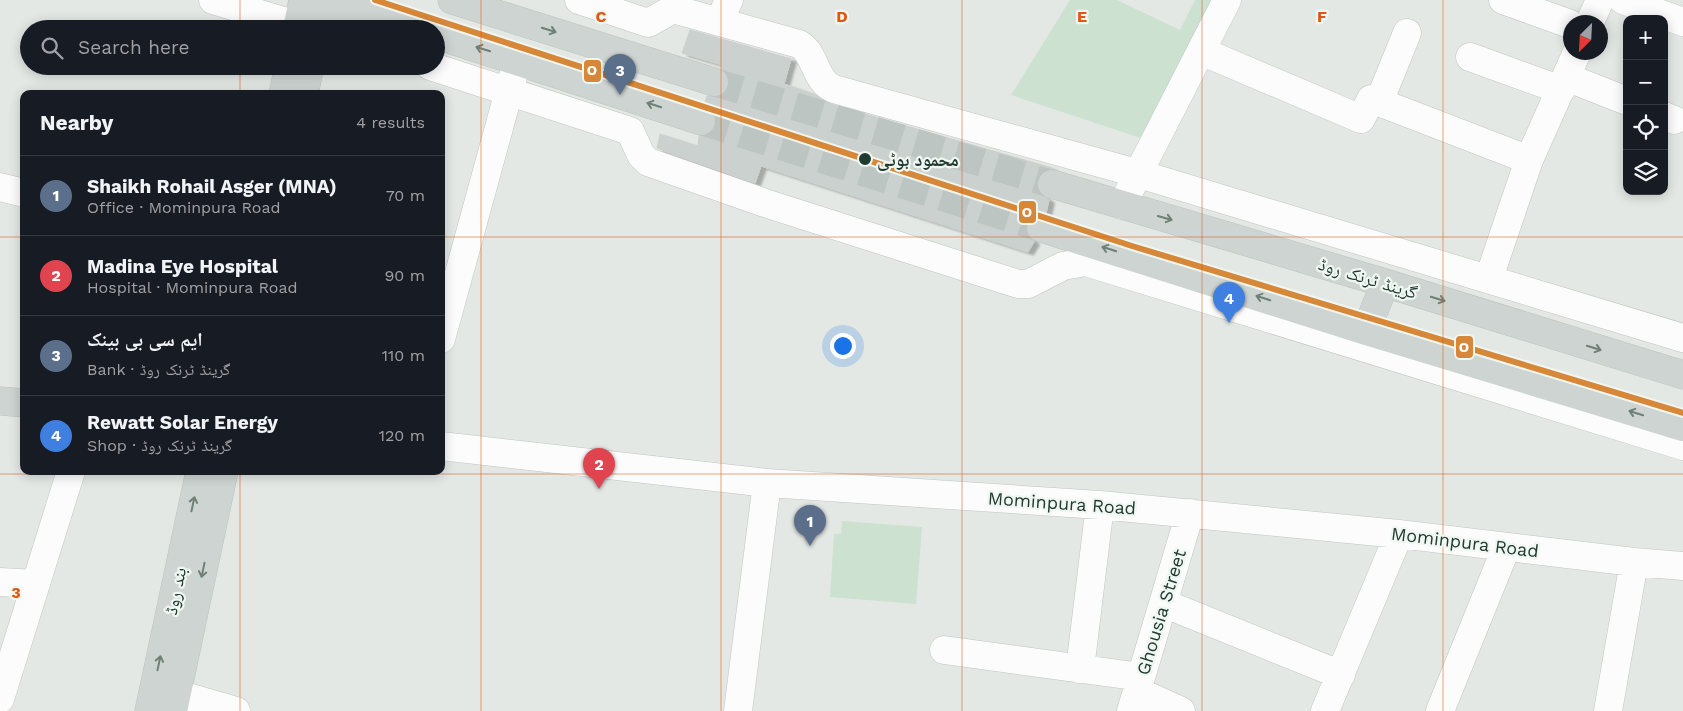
<!DOCTYPE html>
<meta charset="utf-8">
<style>
:root{--surface:#171b24;--page:#20242c;--text:#f1f3f6;--muted:#9ea1a6;--line:#363941;--accent:#d93025}
body{margin:0;font-family:"Work Sans","Noto Naskh Arabic",sans-serif;background:var(--page);color:var(--text)}
.controls{position:absolute;right:15px;top:15px;display:grid;overflow:hidden;border-radius:10px;box-shadow:0 2px 12px #0003}
.controls button{width:45px;height:45px;display:grid;place-items:center;padding:0;border:0;border-bottom:1px solid var(--line);background:var(--surface);color:var(--text);font:25px sans-serif}
.compass{position:absolute;left:1563px;top:15px;width:45px;height:45px;border-radius:50%;background:var(--surface);box-shadow:0 2px 12px #0003;rotate:204deg}
.you{position:absolute;left:842px;top:345px;width:18px;height:18px;margin:-12px;border:4px solid #fff;border-radius:50%;background:#1a73e8;box-shadow:0 0 0 8px #1a73e833}
.badge{display:grid;place-items:center;width:32px;height:32px;border-radius:50%;background:var(--accent);color:#fff;font-size:16px;font-weight:700}
.pin{position:absolute;translate:-50% -41px;filter:drop-shadow(0 1px 2px #0008)}
.pin::after{content:'';position:absolute;top:26px;width:18px;height:15px;background:inherit;clip-path:polygon(0 0,100% 0,50% 100%)}
.list{margin:0;padding:0;list-style:none}
h2{display:flex;justify-content:space-between;align-items:center;height:65px;margin:0;padding:0 20px;font-size:21px}
h2 small{font-size:16px;font-weight:400;color:var(--muted)}
.list li{display:grid;grid-template-columns:32px 1fr auto;gap:15px;align-items:center;box-sizing:border-box;height:80px;padding:0 20px;border-top:1px solid var(--line)}
.list b{display:block;font-size:19px;white-space:nowrap}
.list p{margin:0;font-size:16px;white-space:nowrap;color:var(--muted)}
.list em{font-size:16px;font-style:normal;color:var(--muted)}
.icon{flex:none;width:28px;height:28px;fill:none;stroke:currentColor;stroke-width:2;stroke-linecap:round;stroke-linejoin:round}
.map{position:relative;flex:none;width:1683px;height:711px;overflow:hidden}
.search{position:absolute;background:var(--surface);box-shadow:0 2px 12px #0003;left:20px;top:20px;width:425px;height:55px;display:flex;align-items:center;gap:12px;box-sizing:border-box;padding:0 18px;border-radius:28px;color:var(--muted);font-size:19px}
.panel{position:absolute;background:var(--surface);box-shadow:0 2px 12px #0003;left:20px;top:90px;width:425px;height:385px;border-radius:10px}
.map>svg:first-child{display:block}
.green{fill:#cce1cf}
.building{fill:#cbd1ce;stroke:#cbd1ce;filter:url(#shadow)}
.lines{fill:none;stroke-linecap:round;stroke-linejoin:round}
.major-tunnel{stroke:#bcc5c1;stroke-width:28;stroke-dasharray:28 14;stroke-linecap:butt}
.minor-casing{stroke:#c0c5c2;stroke-width:29}
.major-casing{stroke:#bcc5c0;stroke-width:29}
.minor{stroke:#fbfcfb;stroke-width:28}
.major{stroke:#cdd4d1;stroke-width:28}
.metro-1-casing{stroke:#f0f7f3;stroke-width:10}
.metro-1{stroke:#d78738;stroke-width:6}
.oneway{stroke:#6e8078}
.grid{fill:none;stroke:#de580e;stroke-width:1;stroke-opacity:0.55}
.stop-dot{fill:#213b30;stroke:#f0f7f3;stroke-width:2}
.labels{text-anchor:middle;dominant-baseline:central;stroke-width:4.5;stroke-linejoin:round;paint-order:stroke}
.stop-label{font-size:18px;font-weight:bold;fill:#213b30;stroke:#f0f7f3;text-anchor:start}
.street-label{font-size:18px;fill:#213b30;stroke:#f0f7f3}
.grid-label{font-size:16px;text-anchor:middle;font-weight:bold;fill:#de580e;stroke:#f0f7f3;stroke-width:4.5;stroke-linejoin:round;paint-order:stroke}
.line-badge{stroke:#f0f7f3;stroke-width:2}
.badge-label{font-size:14px;text-anchor:middle;font-weight:bold;fill:#fff}
</style>
<div class="map">
<svg width="1683" height="711" viewBox="0 0 1683 711">
<defs>
<filter id="shadow"><feDropShadow dx="5.5" dy="3" stdDeviation="1" flood-color="#0004"/></filter>
</defs>
<rect width="100%" height="100%" fill="#e3e8e5"/>
<path class="green" d="M1070,0H1117L1180,30L1195,0H1220L1147,140L1011,95Z
M842,521L922,527L916,604L830,597L834,534H841Z"/>
<path class="building" d="M690,30L791,59L784,84L814,94L830,104L1052,168L1042,172L1037,180V187L1040,194L1049,200L1046,213H1037L1030,217L1026,223V232L1034,242L1028,252L761,166L755,183L657,148L660,134L698,146L699,136L711,133L716,125V117L713,111L704,106L707,96L718,97L725,93L729,86V78L721,68L723,65L682,53Z"/>
<g class="lines">
<path class="major-tunnel" d="M714,82L1052,184
M701,121L1041,228"/>
<g class="minor-casing">
<path id="minor" d="M213,0L310,29
M579,0L648,23L673,9L799,44C816,53 814,81 834,89L1136,173L1683,338
M1503,0L1570,24
M1623,0L1683,22
M719,22L729,0
M1590,22L1600,0
M1201,51L1361,119L1371,99L1529,160
M1470,57L1561,90
M430,66L630,131L641,155L648,162L765,203L1018,284H1028L1063,266L1086,262L1683,446
M1566,77L1627,101
M1379,102L1407,33
M1664,116L1674,120
M0,187L24,193
M1122,205L1227,0
M1489,278L1529,160L1577,52
M441,339L514,73
M441,446L767,483L1100,505L1399,534L1634,562L1683,566
M0,582L36,584
M1163,603L1341,675
M944,650L1141,677
M1080,669L1100,505
M1137,691L1181,711
M177,694L236,711
M0,699L71,471
M738,711L767,483
M1131,711L1190,513
M1325,711L1399,534
M1440,711L1506,548
M1608,711L1634,562"/>
</g>
<g class="major-casing">
<path id="major" d="M322,0L416,29
M452,0L714,82
M297,29L303,0
M318,29L324,1
M436,35L701,121
M283,94L289,66
M304,94L310,66
M1052,184L1385,283L1683,375
M1041,228L1366,331L1683,427
M1366,331L1385,283
M0,401L24,403
M149,711L200,471
M173,711L224,471"/>
</g>
<use href="#minor" class="minor"/>
<use href="#major" class="major"/>
<g class="metro-1-casing">
<path id="metro-1" d="M375,0L1132,246L1683,413"/>
</g>
<use href="#metro-1" class="metro-1"/>
</g>
<defs><path id="oneway-shaft" d="M-6 0H5M1.5-3L5.5 0L1.5 3" fill="none" stroke-width="1.6" stroke-linecap="round" stroke-linejoin="round" transform="scale(1.25)"/></defs>
<g class="oneway">
<use href="#oneway-shaft" transform="translate(549 30) rotate(17)"/>
<use href="#oneway-shaft" transform="translate(483 49) rotate(-163)"/>
<use href="#oneway-shaft" transform="translate(654 105) rotate(-162)"/>
<use href="#oneway-shaft" transform="translate(1165 218) rotate(16)"/>
<use href="#oneway-shaft" transform="translate(1109 249) rotate(-162)"/>
<use href="#oneway-shaft" transform="translate(1263 298) rotate(-162)"/>
<use href="#oneway-shaft" transform="translate(1438 299) rotate(17)"/>
<use href="#oneway-shaft" transform="translate(1594 348) rotate(17)"/>
<use href="#oneway-shaft" transform="translate(1636 413) rotate(-163)"/>
<use href="#oneway-shaft" transform="translate(193 504) rotate(-78)"/>
<use href="#oneway-shaft" transform="translate(203 570) rotate(102)"/>
<use href="#oneway-shaft" transform="translate(159 663) rotate(-78)"/>
</g>
<path class="grid" d="M240,0V29M481,0V711M721,0V711M962,0V711M1202,0V711M1443,0V711M240,66V94M0,237H24M441,237H1683M240,471V711M0,474H1683"/>
<circle class="stop-dot" cx="865" cy="159" r="7"/>
<g class="labels">
<g class="stop-label">
<text x="877" y="159">محمود بوٹی</text>
</g>
<g class="street-label">
<text transform="translate(1368 278) rotate(17)">گرینڈ ٹرنک روڈ</text>
<text transform="translate(1062 503) rotate(4)">Mominpura Road</text>
<text transform="translate(1465 542) rotate(7)">Mominpura Road</text>
<text transform="translate(175 591) rotate(-78)">بند روڈ</text>
<text transform="translate(1161 612) rotate(-73)">Ghousia Street</text>
</g>
</g>
<g class="grid-label">
<text x="601" y="22">C</text>
<text x="842" y="22">D</text>
<text x="1082" y="22">E</text>
<text x="1322" y="22">F</text>
<text x="16" y="598">3</text>
</g>
<g class="line-badge">
<rect x="583" y="59" width="19" height="24" rx="5" fill="#d78738"/>
<rect x="1018" y="200" width="19" height="24" rx="5" fill="#d78738"/>
<rect x="1455" y="335" width="19" height="24" rx="5" fill="#d78738"/>
</g>
<g class="badge-label">
<text x="592" y="75">O</text>
<text x="1027" y="217">O</text>
<text x="1464" y="352">O</text>
</g>
</svg>
<div class="controls">
<button>+</button>
<button>−</button>
<button><svg class="icon" aria-label="locate" viewBox="0 0 24 24"><circle cx="12" cy="12" r="6"/><path d="M12 2v4M12 18v4M2 12h4M18 12h4"/></svg></button>
<button><svg class="icon" aria-label="layers" viewBox="0 0 24 24"><path d="M12 4l9 5-9 5-9-5zM3 14l9 5 9-5"/></svg></button>
</div>
<svg class="compass" viewBox="-18 -18 36 36"><path d="M0-13l5 13h-10z" fill="#e53935"/><path d="M0 13l5-13h-10z" fill="#9ea1a6"/></svg>
<div class="you"></div>
<div class="pin badge" style="left:810px;top:546px;background:#5c6f8a">1</div>
<div class="pin badge" style="left:599px;top:489px;background:#e0444e">2</div>
<div class="pin badge" style="left:620px;top:95px;background:#5c6f8a">3</div>
<div class="pin badge" style="left:1229px;top:323px;background:#3f7fe0">4</div>
<div class="search"><svg class="icon" aria-label="search" viewBox="0 0 24 24"><circle cx="10" cy="10" r="6"/><path d="M15 15l6 6"/></svg>Search here</div>
<section class="panel">
<h2>Nearby<small>4 results</small></h2>
<ul class="list">
<li><span class="badge" style="background:#5c6f8a">1</span><div><b>Shaikh Rohail Asger (MNA)</b><p>Office · Mominpura Road</p></div><em>70 m</em></li>
<li><span class="badge" style="background:#e0444e">2</span><div><b>Madina Eye Hospital</b><p>Hospital · Mominpura Road</p></div><em>90 m</em></li>
<li><span class="badge" style="background:#5c6f8a">3</span><div><b>ایم سی بی بینک</b><p>Bank · گرینڈ ٹرنک روڈ</p></div><em>110 m</em></li>
<li><span class="badge" style="background:#3f7fe0">4</span><div><b>Rewatt Solar Energy</b><p>Shop · گرینڈ ٹرنک روڈ</p></div><em>120 m</em></li>
</ul>
</section>
</div>
